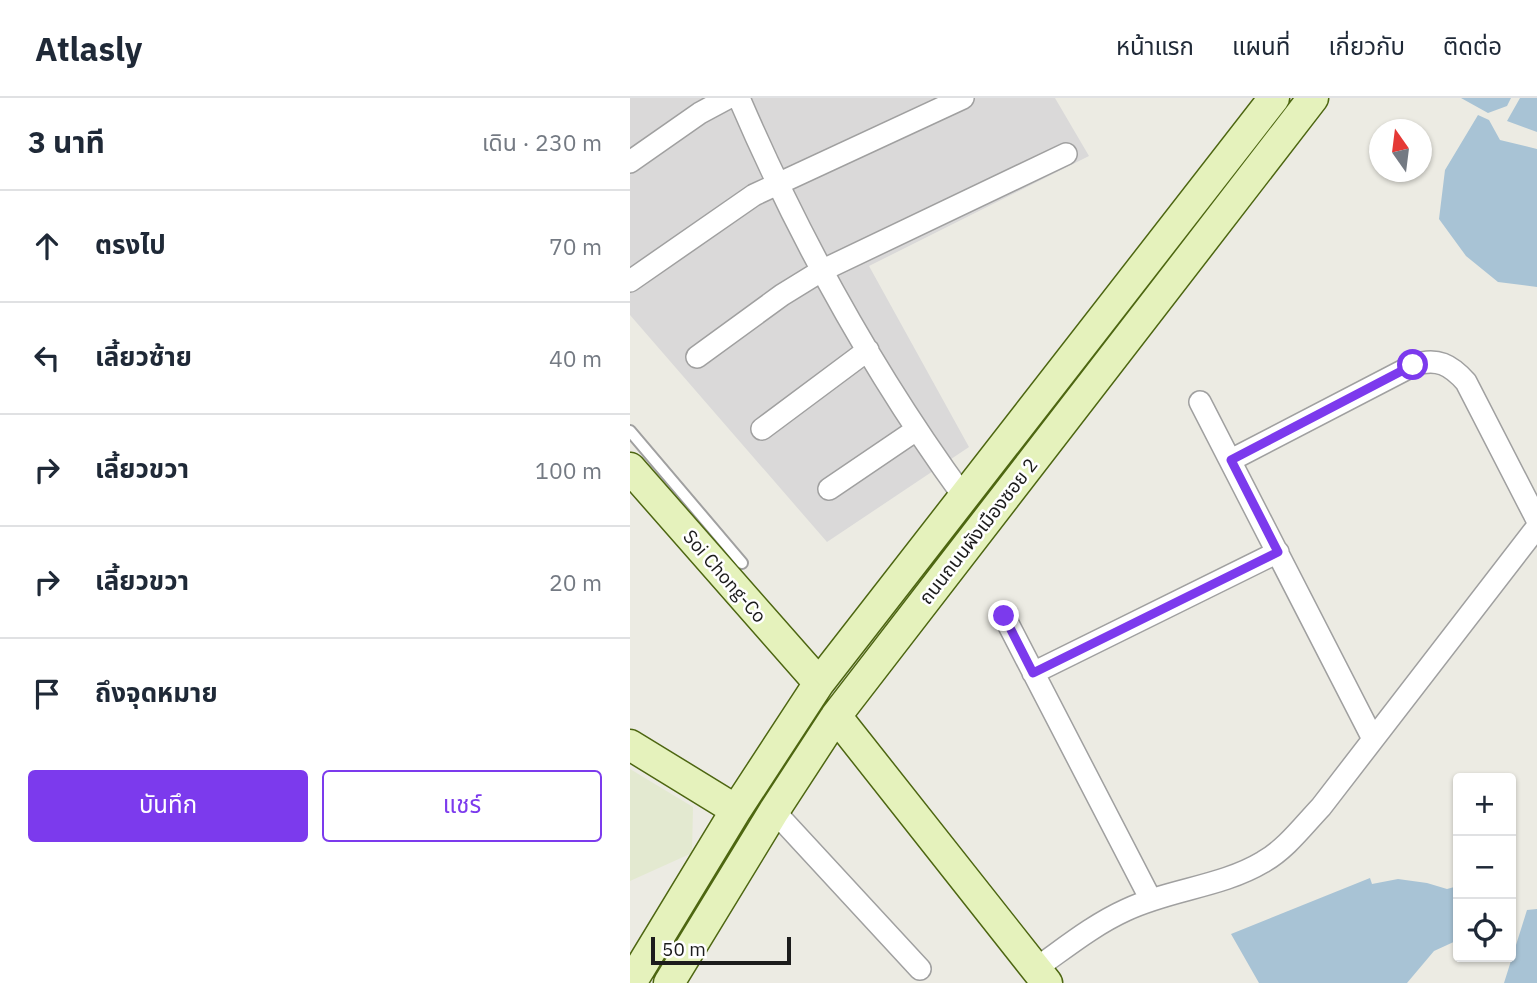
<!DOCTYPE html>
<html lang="th">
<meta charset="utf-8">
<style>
:root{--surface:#fff;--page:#f6f6f7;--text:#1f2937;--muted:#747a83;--line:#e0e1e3;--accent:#7c3aed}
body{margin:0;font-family:"IBM Plex Sans","Noto Sans Thai",sans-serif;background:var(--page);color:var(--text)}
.controls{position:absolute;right:21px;bottom:21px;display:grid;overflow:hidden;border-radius:7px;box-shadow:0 2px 5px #0004}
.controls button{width:63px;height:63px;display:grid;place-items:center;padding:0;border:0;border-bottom:2px solid var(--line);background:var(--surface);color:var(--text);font:35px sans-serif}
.compass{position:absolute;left:739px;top:21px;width:63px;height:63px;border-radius:50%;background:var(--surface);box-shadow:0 2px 5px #0004;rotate:346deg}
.scale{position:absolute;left:21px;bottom:18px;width:140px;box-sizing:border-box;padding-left:7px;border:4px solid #1c1c1c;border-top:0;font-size:19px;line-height:24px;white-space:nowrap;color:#1c1c1c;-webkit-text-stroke:5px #fff;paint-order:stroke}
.stop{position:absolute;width:21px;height:21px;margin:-16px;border:5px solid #7c3aed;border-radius:50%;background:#fff}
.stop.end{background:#7c3aed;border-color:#fff;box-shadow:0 2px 7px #0008}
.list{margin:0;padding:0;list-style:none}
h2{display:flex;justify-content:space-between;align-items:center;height:91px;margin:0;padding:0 28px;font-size:30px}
h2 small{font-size:23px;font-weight:400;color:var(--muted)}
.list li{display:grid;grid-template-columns:46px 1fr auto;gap:21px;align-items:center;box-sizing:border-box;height:112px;padding:0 28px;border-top:2px solid var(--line)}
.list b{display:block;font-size:26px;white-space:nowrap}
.list em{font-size:23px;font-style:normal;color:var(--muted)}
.actions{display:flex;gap:14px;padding:21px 28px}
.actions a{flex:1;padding:16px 0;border:2px solid var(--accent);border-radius:7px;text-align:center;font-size:24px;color:var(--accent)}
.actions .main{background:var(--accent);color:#fff}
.icon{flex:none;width:38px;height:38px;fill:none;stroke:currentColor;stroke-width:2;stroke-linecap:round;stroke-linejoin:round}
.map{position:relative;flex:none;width:907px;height:885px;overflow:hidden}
header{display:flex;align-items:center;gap:42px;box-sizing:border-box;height:98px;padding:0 35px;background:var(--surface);border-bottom:2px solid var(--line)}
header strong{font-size:33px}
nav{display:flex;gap:38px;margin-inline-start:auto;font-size:24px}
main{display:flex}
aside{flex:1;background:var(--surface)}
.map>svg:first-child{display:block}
.residential{fill:#dad9d9}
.farmland{fill:#e3e9d0}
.water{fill:#a8c3d5}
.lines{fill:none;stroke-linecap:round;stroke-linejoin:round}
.lane-casing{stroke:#a0a0a0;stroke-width:14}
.street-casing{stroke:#a0a0a0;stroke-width:24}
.secondary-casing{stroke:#4d6611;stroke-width:33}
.lane{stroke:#fff;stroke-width:10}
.street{stroke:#fff;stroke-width:21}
.secondary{stroke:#e5f2bc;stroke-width:30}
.route{stroke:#7c3aed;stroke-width:9}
.labels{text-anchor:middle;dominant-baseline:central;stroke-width:5;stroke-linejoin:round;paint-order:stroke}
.street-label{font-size:19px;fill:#1c1c1c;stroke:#fff}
</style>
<header>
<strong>Atlasly</strong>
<nav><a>หน้าแรก</a><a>แผนที่</a><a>เกี่ยวกับ</a><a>ติดต่อ</a></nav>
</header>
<main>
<aside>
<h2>3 นาที<small>เดิน · 230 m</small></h2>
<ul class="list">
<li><svg class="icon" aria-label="ahead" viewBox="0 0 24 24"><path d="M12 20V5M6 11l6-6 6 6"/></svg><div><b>ตรงไป</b></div><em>70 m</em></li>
<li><svg class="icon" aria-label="left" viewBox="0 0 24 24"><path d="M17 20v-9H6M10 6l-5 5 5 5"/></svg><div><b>เลี้ยวซ้าย</b></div><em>40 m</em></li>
<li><svg class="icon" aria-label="right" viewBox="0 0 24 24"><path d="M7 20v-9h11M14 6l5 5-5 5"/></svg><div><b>เลี้ยวขวา</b></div><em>100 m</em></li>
<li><svg class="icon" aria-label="right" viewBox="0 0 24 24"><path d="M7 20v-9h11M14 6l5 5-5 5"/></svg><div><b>เลี้ยวขวา</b></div><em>20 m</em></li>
<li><svg class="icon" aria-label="arrive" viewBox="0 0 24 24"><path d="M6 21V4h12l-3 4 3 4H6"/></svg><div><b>ถึงจุดหมาย</b></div></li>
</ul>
<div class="actions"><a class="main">บันทึก</a><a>แชร์</a></div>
</aside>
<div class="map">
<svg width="907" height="885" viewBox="0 0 907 885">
<rect width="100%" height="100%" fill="#ecebe3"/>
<path class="residential" d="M0,0H425L459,58L239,168L339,349L197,444L0,217Z"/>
<path class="farmland" d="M0,671L63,709L62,755L0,783Z"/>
<path class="water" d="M831,0H881L877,8L858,15Z
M890,0H907V34L877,23Z
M848,17L859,22L870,42L907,51V189L868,184L836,158L809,121L815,72Z
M740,780L742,786L768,781L797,785L817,791L828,788V842L804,853L777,885H629L601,836Z
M907,811V885H874L897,812Z"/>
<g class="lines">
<g class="lane-casing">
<path id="lane" d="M0,333L112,465"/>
</g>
<g class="street-casing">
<path id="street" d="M109,0C170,142 243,274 334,399
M0,64L70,15L98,0
M0,183L124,97L333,0
M67,259L152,197L191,173L436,56
M570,304L743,641
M132,331L238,252
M601,362L784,267C807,259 821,267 836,284L907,422
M199,391L286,332
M374,518L521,802
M403,575L648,454
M144,713L290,871
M405,871C435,850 463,827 496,812C540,791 591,789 633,764C656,751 673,728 691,709L907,429"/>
</g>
<g class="secondary-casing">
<path id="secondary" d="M0,370L189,585
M206,618L417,885
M0,647L106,712
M1,885L106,712L189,585L644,0
M39,885L144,713L206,618L683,0"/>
</g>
<use href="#lane" class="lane"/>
<use href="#street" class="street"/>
<use href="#secondary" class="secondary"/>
</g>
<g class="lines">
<path class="route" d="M374,518L403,575L648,454L601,362L783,267"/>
</g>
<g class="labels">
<g class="street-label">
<text transform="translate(348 433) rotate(-52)">ถนนถนนผังเมืองซอย 2</text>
<text transform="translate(95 478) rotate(49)">Soi Chong-Co</text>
</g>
</g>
</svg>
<div class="controls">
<button>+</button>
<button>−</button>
<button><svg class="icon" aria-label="locate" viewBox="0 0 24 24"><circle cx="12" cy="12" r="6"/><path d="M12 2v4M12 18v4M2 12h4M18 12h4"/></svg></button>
</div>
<svg class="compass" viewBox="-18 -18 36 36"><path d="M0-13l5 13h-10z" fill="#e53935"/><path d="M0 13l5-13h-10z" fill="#747a83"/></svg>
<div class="scale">50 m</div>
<div class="stop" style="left:783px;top:267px"></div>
<div class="stop end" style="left:374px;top:518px"></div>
</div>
</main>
